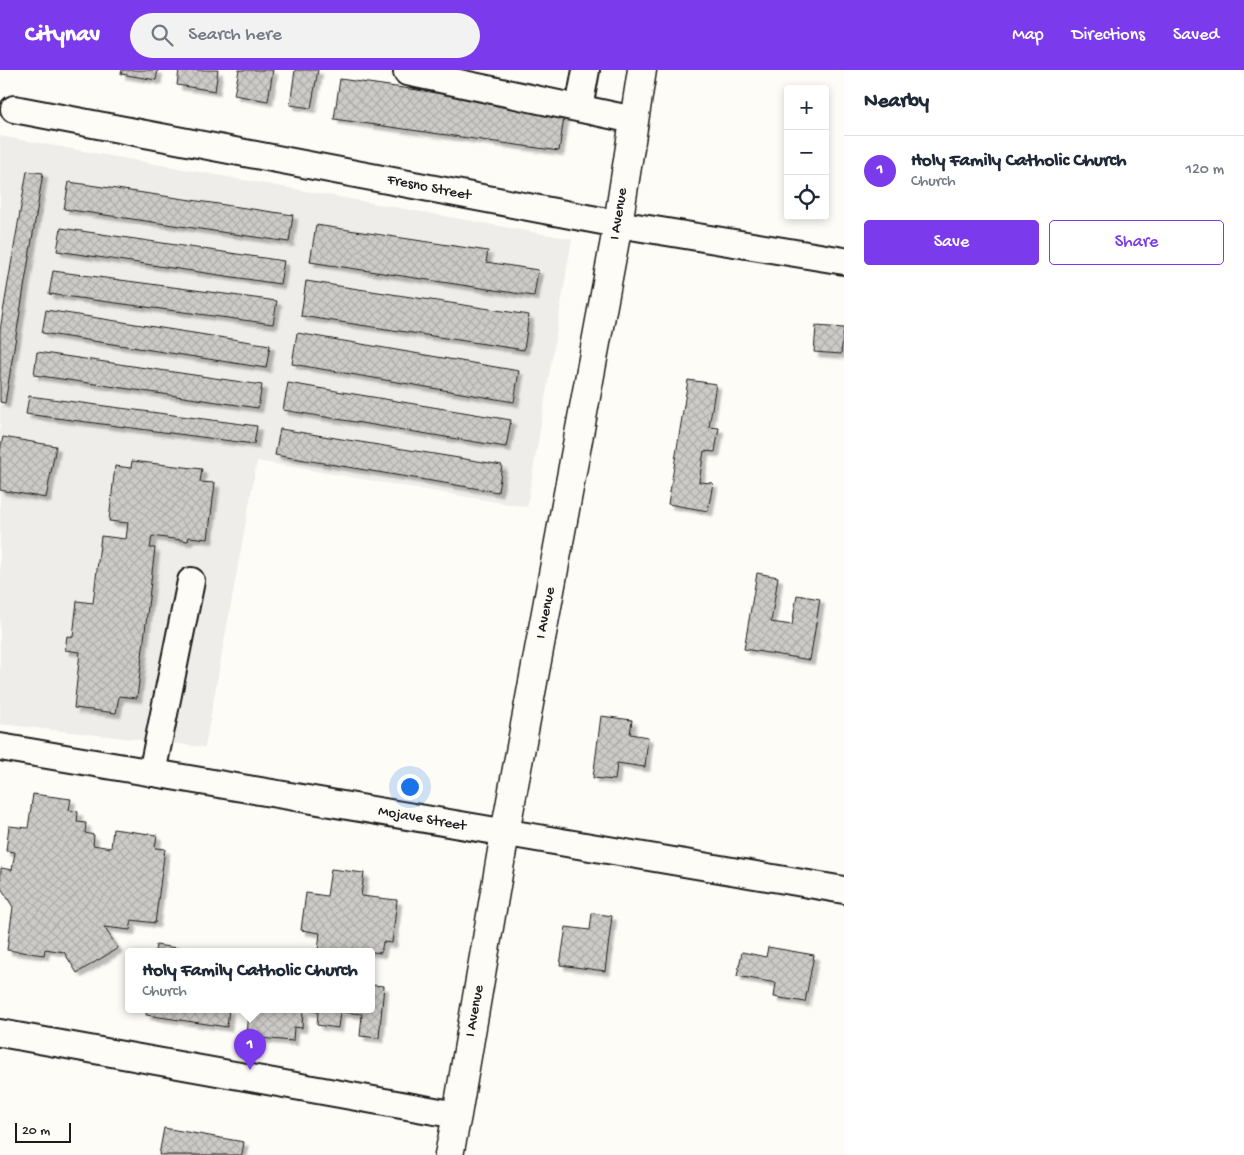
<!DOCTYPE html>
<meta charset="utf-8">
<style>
:root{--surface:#fff;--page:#f2f2f3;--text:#1f2937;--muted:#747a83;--line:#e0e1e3;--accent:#7c3aed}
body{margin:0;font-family:"Gochi Hand",sans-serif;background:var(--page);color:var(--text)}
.controls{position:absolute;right:15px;top:15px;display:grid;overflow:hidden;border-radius:5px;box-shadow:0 2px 8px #0003}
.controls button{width:45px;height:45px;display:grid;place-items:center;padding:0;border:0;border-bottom:1px solid var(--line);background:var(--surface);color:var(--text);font:25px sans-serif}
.scale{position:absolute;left:15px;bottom:12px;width:56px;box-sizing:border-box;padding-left:5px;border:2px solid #1c1c1c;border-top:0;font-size:14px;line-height:18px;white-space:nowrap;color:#1c1c1c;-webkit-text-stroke:4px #fdfcf7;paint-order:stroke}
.you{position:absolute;left:409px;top:716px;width:18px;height:18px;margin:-12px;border:4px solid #fff;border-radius:50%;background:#1a73e8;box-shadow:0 0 0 8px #1a73e833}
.badge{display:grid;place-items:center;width:32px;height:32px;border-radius:50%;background:var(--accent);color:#fff;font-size:16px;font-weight:700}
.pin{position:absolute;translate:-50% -41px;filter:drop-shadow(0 1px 2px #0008)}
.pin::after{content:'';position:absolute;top:26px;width:18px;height:15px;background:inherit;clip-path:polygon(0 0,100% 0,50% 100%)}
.popup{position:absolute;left:125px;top:878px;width:250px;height:65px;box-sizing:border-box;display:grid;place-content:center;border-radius:5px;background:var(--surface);filter:drop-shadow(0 1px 4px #0005);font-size:16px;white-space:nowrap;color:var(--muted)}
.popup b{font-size:19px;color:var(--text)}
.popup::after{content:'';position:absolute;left:50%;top:100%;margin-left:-10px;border:10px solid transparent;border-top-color:var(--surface)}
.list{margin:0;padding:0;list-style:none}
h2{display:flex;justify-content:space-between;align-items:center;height:65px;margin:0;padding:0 20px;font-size:21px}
h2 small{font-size:16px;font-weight:400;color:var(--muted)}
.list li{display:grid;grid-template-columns:32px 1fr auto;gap:15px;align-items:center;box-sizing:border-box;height:70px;padding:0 20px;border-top:1px solid var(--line)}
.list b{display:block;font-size:19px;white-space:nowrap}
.list p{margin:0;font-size:16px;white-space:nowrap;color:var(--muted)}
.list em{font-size:16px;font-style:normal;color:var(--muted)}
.actions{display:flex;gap:10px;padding:15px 20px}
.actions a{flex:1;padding:11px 0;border:1px solid var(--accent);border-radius:5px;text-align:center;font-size:18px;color:var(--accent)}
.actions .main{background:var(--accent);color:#fff}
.icon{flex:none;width:28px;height:28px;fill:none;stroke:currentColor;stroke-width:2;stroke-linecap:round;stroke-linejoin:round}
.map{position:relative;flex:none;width:844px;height:1085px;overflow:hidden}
header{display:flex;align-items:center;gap:30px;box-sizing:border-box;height:70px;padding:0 25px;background:var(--accent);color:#fff}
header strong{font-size:24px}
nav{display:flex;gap:28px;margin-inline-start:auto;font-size:18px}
.search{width:350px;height:45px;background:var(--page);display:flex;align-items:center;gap:12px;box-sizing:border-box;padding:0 18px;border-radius:28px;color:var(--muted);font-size:19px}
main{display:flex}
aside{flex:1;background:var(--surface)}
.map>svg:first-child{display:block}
.built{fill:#eeede9}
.building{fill:url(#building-cross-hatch);stroke:#1c1c1c;filter:url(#shadow)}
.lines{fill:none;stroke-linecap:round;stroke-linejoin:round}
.minor-casing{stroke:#1c1c1c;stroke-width:30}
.major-casing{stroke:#1c1c1c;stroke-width:31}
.minor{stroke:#fdfcf7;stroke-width:26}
.major{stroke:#fdfcf7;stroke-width:28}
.labels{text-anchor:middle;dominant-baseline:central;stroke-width:4;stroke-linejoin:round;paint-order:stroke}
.street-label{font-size:15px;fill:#1c1c1c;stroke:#fdfcf7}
</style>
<header>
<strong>Citynav</strong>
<div class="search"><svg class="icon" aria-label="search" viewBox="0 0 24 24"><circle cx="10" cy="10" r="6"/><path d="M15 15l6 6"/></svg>Search here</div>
<nav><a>Map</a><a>Directions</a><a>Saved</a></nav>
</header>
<main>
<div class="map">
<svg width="844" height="1085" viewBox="0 0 844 1085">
<defs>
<pattern id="building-cross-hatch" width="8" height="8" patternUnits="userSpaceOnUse" patternTransform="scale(1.25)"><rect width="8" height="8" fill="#cccbc8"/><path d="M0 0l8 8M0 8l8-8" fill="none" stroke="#afaeab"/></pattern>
<filter id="shadow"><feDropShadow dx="4.5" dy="4.5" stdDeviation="1" flood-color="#0004"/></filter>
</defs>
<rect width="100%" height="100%" fill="#fdfcf7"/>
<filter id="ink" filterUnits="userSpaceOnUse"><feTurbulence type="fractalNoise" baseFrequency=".02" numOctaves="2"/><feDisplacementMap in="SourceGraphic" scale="10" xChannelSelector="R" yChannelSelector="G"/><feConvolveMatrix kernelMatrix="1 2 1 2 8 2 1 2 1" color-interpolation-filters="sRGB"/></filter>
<g filter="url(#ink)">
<path class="built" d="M0,66L572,169L527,437L257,391L205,677L0,654Z"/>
<path class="building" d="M122,0H158L156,10L121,4Z
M179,0H218L215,21L177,15Z
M239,0H273L268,31L234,25Z
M295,0H318L311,38L290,35Z
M340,9L565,41L559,81L334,49Z
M27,101L43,103L5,333L0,332V260Z
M69,112L293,145L289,172L64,139Z
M316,155L488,181L486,192L538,200L534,226L310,192Z
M61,158L284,191L280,214L57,181Z
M53,201L277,231L273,254L49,224Z
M306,211L529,245L524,280L301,246Z
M46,240L270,275L266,298L42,263Z
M816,256L844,258L841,284L814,282Z
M297,263L519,301L514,332L292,294Z
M37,282L262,315L258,338L34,305Z
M688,310L716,314L709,357L719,358L715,382L704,381L699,412L713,413L708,441L668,434Z
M288,313L511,350L506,377L283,340Z
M29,326L257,356L254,374L26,344Z
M280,359L502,395L498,422L275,385Z
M3,367L56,376L46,428L0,420V381Z
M132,391L202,399L200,412L215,413L208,469L189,467L188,471L152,466L150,478H155L137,628L119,626L116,643L74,638L80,582L65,580L67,566L73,567L77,531L93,533L101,466L126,469L128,453L109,451L115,396L131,398Z
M757,503L778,507L771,552L792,555L797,525L820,529L810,590L744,579Z
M601,646L632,650L630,664L648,667L645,697L617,693L615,710L593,708Z
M33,724L71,729L69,740L78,742L77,752L86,753L85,763L94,765L93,775L111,778L113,759L157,765L155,778L165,779L155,853L132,850L130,860L104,857L118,878L77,903L64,882L45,879L44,885L7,880L13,837L0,816L1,798L12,800L15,782L6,781L9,756L28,758Z
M331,799L364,803L361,826L397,830L392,873L383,872L381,883L351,879V881H318L320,863L301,860L306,823L327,826Z
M592,843L612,846L605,901L560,895L566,857L590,860Z
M156,875L199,881H155Z
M768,877L814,885L805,932L774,927L776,913L737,906L742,882L766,887Z
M371,915L384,916L379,968L360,966L362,944L340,942L338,958L317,955L318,942L303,940L302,958L294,957L293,971L247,967L249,939H371Z
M147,939H229L227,957L146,945Z
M164,1058L244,1072L242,1085H159Z"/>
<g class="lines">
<g class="minor-casing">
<path id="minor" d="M408,0L407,2L634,50
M579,38L586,0
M14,39L618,154L844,191
M0,677L844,820
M152,703L191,511
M0,963L457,1045"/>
</g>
<g class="major-casing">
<path id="major" d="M449,1085L457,1045L505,763L618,154L642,0"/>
</g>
<use href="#minor" class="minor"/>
<use href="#major" class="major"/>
</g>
</g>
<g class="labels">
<g class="street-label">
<text transform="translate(429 118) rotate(11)">Fresno Street</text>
<text transform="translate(619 144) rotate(-81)">I Avenue</text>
<text transform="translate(546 543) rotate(-79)">I Avenue</text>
<text transform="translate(422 749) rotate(10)">Mojave Street</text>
<text transform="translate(475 941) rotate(-80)">I Avenue</text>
</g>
</g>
</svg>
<div class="controls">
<button>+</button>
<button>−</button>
<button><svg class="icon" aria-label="locate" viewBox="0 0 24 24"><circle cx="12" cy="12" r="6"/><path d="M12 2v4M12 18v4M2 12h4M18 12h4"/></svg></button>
</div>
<div class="scale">20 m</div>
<div class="you"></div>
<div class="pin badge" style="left:250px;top:1000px">1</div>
<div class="popup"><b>Holy Family Catholic Church</b>Church</div>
</div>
<aside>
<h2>Nearby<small></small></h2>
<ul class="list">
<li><span class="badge">1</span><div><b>Holy Family Catholic Church</b><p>Church</p></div><em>120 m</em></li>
</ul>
<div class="actions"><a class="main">Save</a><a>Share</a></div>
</aside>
</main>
